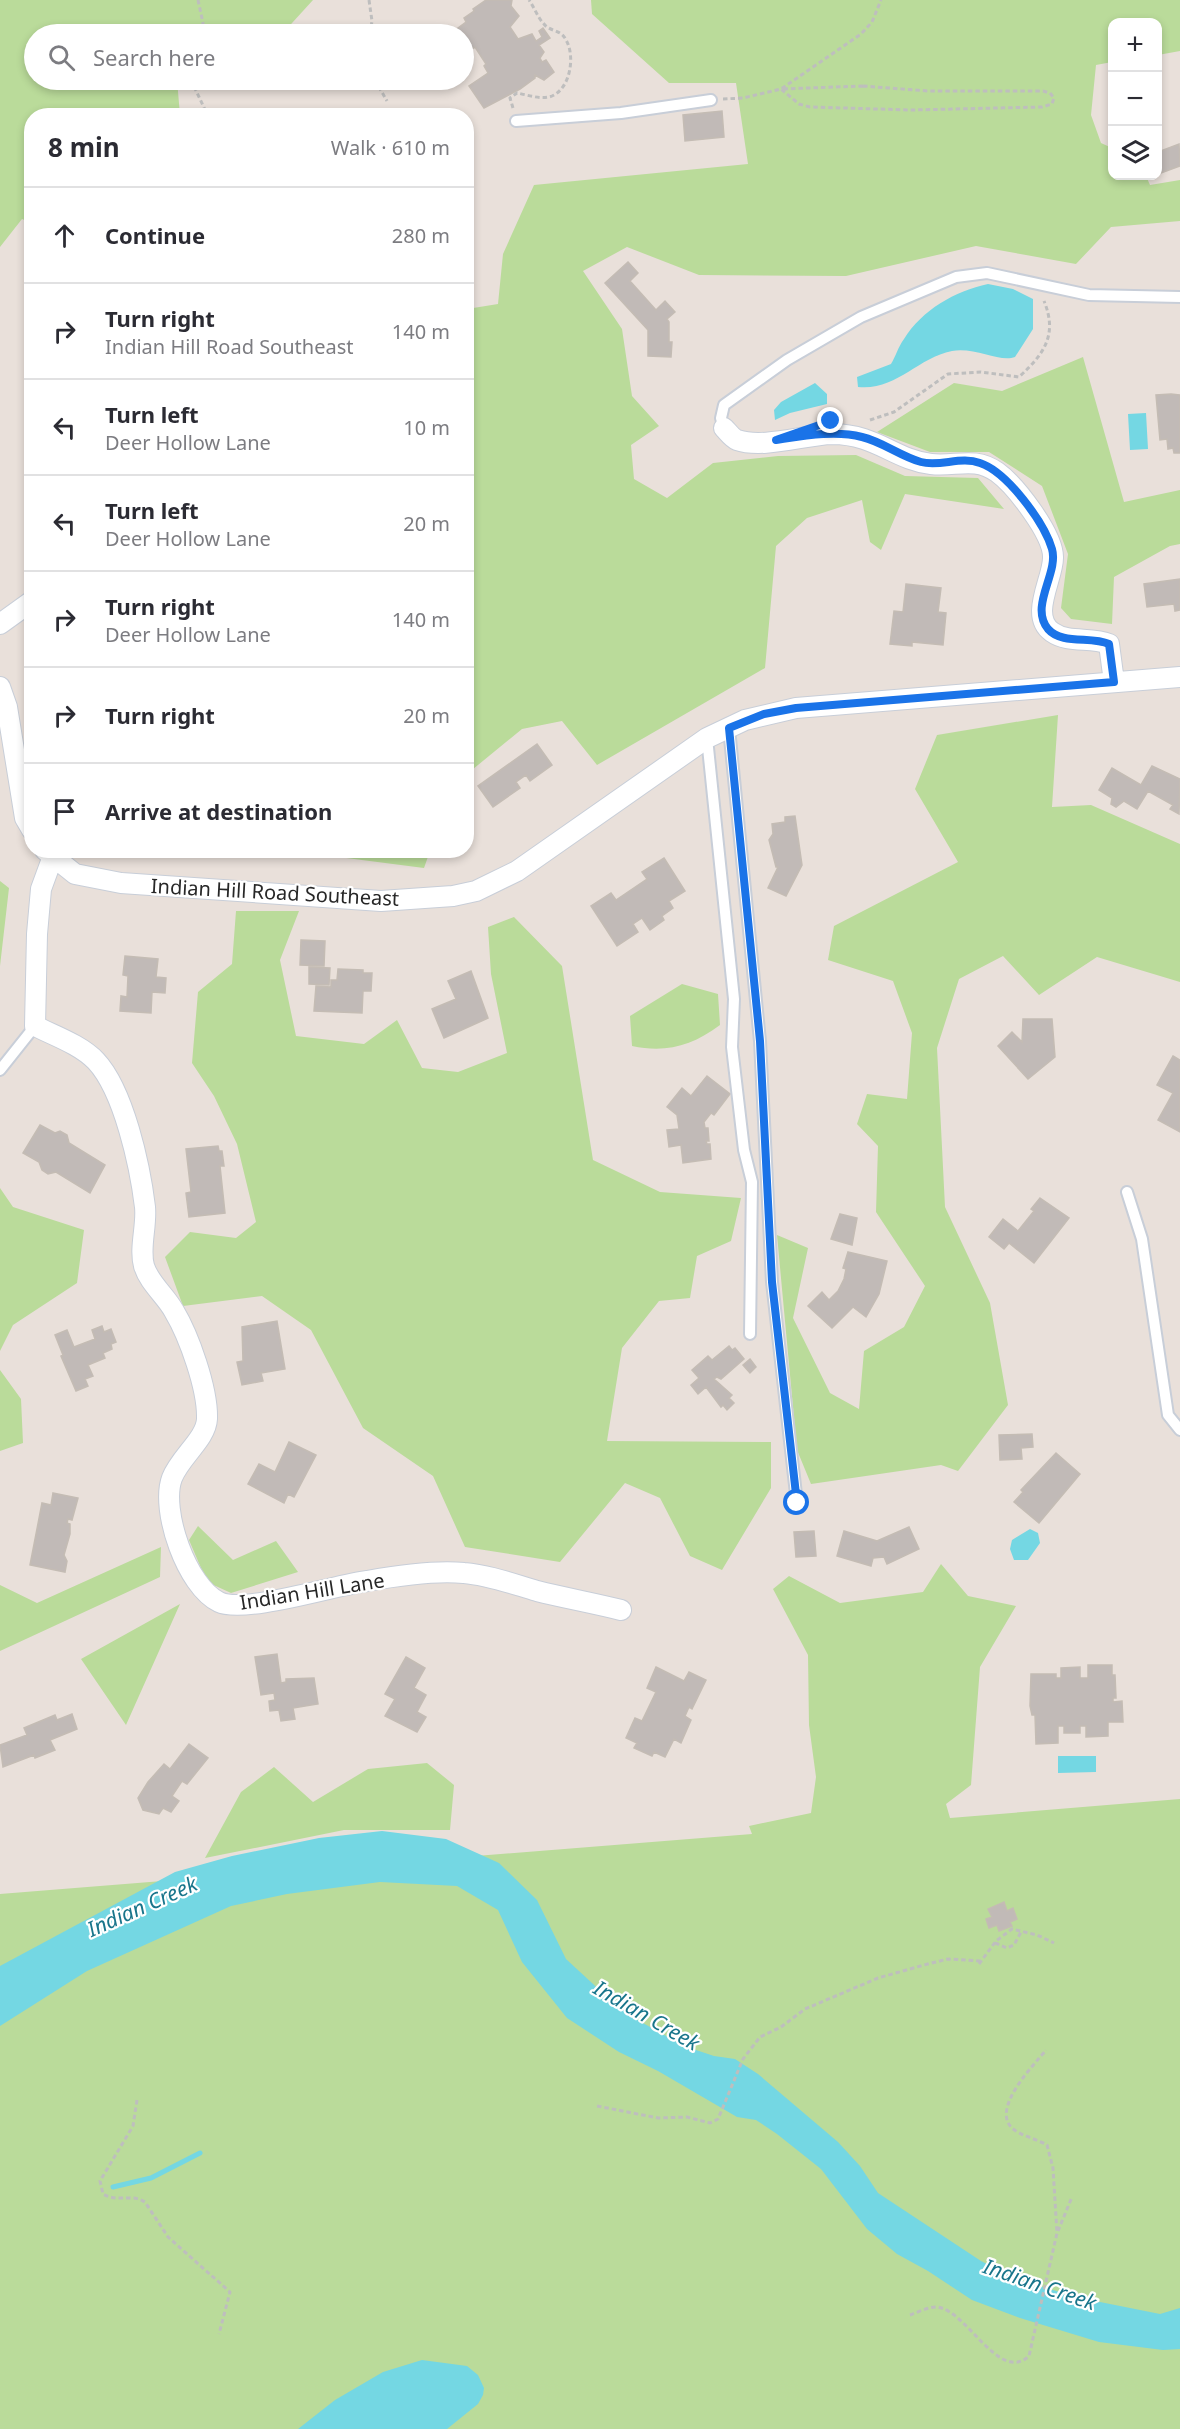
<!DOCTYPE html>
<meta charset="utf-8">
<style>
:root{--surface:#fff;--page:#f7f7f7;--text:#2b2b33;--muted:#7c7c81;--line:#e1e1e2}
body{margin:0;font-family:"Noto Sans",sans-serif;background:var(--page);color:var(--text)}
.controls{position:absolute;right:18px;top:18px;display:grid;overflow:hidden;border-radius:12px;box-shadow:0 3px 9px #0003}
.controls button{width:54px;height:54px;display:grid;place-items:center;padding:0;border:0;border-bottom:2px solid var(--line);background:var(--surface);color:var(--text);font:30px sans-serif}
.stop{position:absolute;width:18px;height:18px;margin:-14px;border:4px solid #1a73e8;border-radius:50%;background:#fff}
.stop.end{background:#1a73e8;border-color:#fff;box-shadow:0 2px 6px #0008}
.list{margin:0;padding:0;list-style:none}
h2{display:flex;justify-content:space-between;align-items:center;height:78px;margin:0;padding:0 24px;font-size:26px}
h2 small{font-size:20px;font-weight:400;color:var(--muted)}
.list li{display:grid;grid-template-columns:39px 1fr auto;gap:18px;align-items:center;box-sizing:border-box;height:96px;padding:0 24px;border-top:2px solid var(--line)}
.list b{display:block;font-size:22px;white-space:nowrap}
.list p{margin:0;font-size:20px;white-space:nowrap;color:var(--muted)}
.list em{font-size:20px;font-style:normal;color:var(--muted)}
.icon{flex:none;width:33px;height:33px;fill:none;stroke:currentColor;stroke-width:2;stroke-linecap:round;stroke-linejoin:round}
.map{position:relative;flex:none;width:1180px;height:2429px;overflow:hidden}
.search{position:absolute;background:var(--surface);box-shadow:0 3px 9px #0003;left:24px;top:24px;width:450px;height:66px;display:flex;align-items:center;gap:15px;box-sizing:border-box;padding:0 21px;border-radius:33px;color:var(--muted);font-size:22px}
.panel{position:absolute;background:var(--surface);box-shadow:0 3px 9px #0003;left:24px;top:108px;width:450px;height:750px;border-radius:24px}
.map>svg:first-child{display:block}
.green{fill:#badb9a}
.water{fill:#74d7e3}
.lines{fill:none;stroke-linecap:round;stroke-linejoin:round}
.stream{stroke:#74d7e3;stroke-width:5}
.building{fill:#c1bab7;stroke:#c4bcb4;stroke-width:1.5}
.service-casing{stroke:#c8ced8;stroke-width:14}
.minor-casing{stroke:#c8ced8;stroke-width:22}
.path{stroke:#bebebe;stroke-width:3;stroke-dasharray:4.5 3;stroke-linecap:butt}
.service{stroke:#fff;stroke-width:10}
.minor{stroke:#fff;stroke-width:20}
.route{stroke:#1a73e8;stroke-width:8}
.labels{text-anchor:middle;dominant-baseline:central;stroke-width:4.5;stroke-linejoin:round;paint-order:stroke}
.street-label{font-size:20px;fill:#272727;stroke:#fff}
.water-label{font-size:21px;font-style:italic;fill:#18758b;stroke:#fff}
</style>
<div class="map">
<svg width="1180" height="2429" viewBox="0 0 1180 2429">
<rect width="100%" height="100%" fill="#e9e0da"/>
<path class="green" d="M0,0H313L282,34H34V80H177L180,115L32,116L31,223L22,219L0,247Z
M591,0H1180V51L1158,55V22H1112V62L1096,65L1091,115L1101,143L1112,148V176H1146L1150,185L1180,180V221L1111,227L1076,264L976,246L846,276L699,275L627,247L583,271L622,329L632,396L659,426L631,445L634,479L667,498L713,463L778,456L856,455L905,476L978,478L1004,509L905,494L881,550L870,542L862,500L807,518L776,546L765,668L597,765L562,721L522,729L467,774V309L498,304L503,254L534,185L748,164L736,83H669L592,14Z
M1083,357L1124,502L1180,490V544L1170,546L1114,577L1112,624L1071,619L1061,608L1068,554L1042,486L989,452H930L877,432L954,383L1002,391Z
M1058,715L1052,807L1091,805L1180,844V982L1097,957L1039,995L1003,956L959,979L937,1048L945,1207L990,1303L1008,1405L958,1471L941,1465L811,1484L797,1450L777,1235L808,1248L793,1318L830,1393L859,1409L864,1351L904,1327L925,1286L876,1212L878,1146L857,1124L867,1094L907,1099L912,1033L893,981L828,960L834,926L958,862L915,789L937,735Z
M292,851H430L424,868Z
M0,881L9,888L0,966Z
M236,911H299L280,960L296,1036L364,1044L397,1020L422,1068L458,1072L507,1053L491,974L488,927L514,917L562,966L593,1160L660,1192L741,1198L731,1241L697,1256L690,1298L659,1301L622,1348L607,1441L771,1442V1488L722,1570L690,1556L660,1498L625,1483L560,1562L465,1547L433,1476L363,1428L311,1330L262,1296L183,1306L165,1257L190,1232L236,1238L256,1222L237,1144L214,1096L192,1063L198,992L232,964Z
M682,984L718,994L720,1025C692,1046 666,1053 632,1046L630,1016Z
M0,1188L13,1207L84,1230L77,1283L13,1325L0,1351Z
M0,1370L21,1399L23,1443L0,1451Z
M198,1526L233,1560L276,1541L298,1572L231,1593L207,1582L189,1540Z
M161,1547L160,1577L0,1651V1585L37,1603Z
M941,1564L968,1596L1016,1606L980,1667L971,1785L946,1804L950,1818L1180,1799V2429H0V1894L752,1834L749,1826L811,1813L816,1777L809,1725L808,1655L773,1589L789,1576L840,1603L923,1592Z
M180,1604L126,1725L81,1659Z
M427,1763L454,1785L450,1830H344L205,1858L241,1792L274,1767L313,1802L368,1769Z"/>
<path class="water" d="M988,284L1013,289L1033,299V329L1015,357C1000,363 976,347 952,351C917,358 896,391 858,387L857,377L891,364C896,356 898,347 904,339C922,310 955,291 988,284Z
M815,383L827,394V404L790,413L775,420L774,410L781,402Z
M1146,413L1148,449L1130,450L1128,414Z
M1030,1529L1038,1533L1040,1543L1028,1560H1014L1010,1549L1012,1540Z
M1058,1756H1096V1772L1058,1773Z
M382,1831L446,1839L499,1863L537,1900L566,1959L605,1995L634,2018L684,2046L714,2056L735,2059L758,2074L838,2142L860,2166L878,2193L981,2261L1019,2280L1080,2298L1160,2314L1180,2308V2349L1163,2350L1099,2342L1020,2318L972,2300L928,2271L897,2254L867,2229L821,2169L777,2134L756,2120L737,2117L658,2071L619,2052L567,2018L522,1962L498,1910L457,1886L380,1882L287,1894L231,1906L87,1971L0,2026V1966L175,1872L232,1856L319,1838Z
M422,2360L467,2366L478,2375L484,2388L483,2395L478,2404L447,2429H298L335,2400L383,2372Z"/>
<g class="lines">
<path class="stream" d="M113,2187L151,2178L200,2153"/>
</g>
<path class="building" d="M486,0H512L511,6L519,16L510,27L518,39L532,34L536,41L542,37L539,31L543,28L550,38L539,45L544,52L540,58L542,62L546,60L554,72L544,80L535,75V78L520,89L484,108L469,86L488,73L484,66L486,64L475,47L472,49L468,44L464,46V34H456L454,31L466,22L464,18L474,11L473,9Z
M722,111L724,137L685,141L683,115Z
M1179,144L1180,166L1161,173L1158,152Z
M628,262L638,273L630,281L656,310L665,301L675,312L667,319L669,322V342H672L671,357L648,356V330L605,283Z
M1171,394L1180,395V453H1174L1173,448L1168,449L1167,439L1160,440L1156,395Z
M1180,579V610L1175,611L1174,604L1147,607L1144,584Z
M906,584L941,588L938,612L946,613L943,645L912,642V646L890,644L894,611L903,612Z
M537,744L552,765L530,781L526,775L516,782L520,788L493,807L478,786Z
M1152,766L1180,779L1179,814L1170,809L1173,805L1148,791L1137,809L1124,801L1116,807L1111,804L1112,798L1099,790L1112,768L1141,785Z
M795,816L802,865L786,896L768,888L778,867H776L769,840L773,834L772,824L785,822V817Z
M664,858L685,891L669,901L673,908L662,916L664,920L650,930L642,918L633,924L638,932L617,946L591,906L611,893L616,900L647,879L642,872Z
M301,940L325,941L324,966L300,965Z
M125,956L158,959L156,977L166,978L165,993L152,992L151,1013L120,1011L121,996L127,997L128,976L123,975Z
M309,967L330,968L329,985L309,984Z
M338,969L363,970V973H372L371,991H363L362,1013L314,1011L316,986L331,987V980H337Z
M471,971L488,1018L444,1038L432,1009L456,999L448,981Z
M1023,1019H1052L1055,1057L1028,1079L998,1046L1012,1032L1022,1042Z
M1173,1056L1180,1060V1132L1158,1120L1173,1093L1157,1085Z
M707,1076L730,1094L714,1115L711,1113L704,1122L705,1128H708L709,1141H706L707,1144H710L711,1159L683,1163L681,1145L669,1147L667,1130L679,1129L677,1115L667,1107L682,1088L691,1096Z
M40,1125L55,1133L60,1131L67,1135L69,1143L105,1165L90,1193L56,1172L48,1174L42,1170L39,1162L23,1153Z
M218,1146L219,1151H222L224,1166H220L225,1213L189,1217L186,1193L191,1192L186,1149Z
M1040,1198L1069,1218L1034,1263L1009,1243L1004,1249L989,1237L1003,1219L1018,1231L1034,1211L1031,1209Z
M840,1214L857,1218L852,1245L831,1239Z
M848,1252L887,1261L879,1294L866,1317L853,1307L832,1328L808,1306L822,1292L829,1300L838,1291L844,1279L846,1269L843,1268Z
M277,1321L285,1369L261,1373L263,1381L242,1385L237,1362L243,1361L242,1327Z
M102,1326L104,1332L111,1329L116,1342L111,1344L112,1349L103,1353L105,1358L88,1365L93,1376L85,1379L88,1386L76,1391L61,1356L63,1355L55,1335L67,1330L74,1347L95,1339L92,1330Z
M729,1346L732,1350L735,1348L744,1359L721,1379L717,1377L714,1379L732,1395L729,1398L734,1403L727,1410L723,1405L721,1407L706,1387L698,1394L691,1385L699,1378L692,1370L708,1356L712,1360Z
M750,1359L756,1367L750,1373L743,1365Z
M1032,1434L1033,1447L1021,1448L1022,1459L1000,1460L999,1435Z
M289,1442L316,1455L294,1497L288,1494L284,1503L248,1484L259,1464L275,1472Z
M1056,1453L1080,1474L1039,1523L1014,1502L1023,1492L1021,1490Z
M53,1493L78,1498L72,1520L68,1519L67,1523L70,1524V1534L64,1555L67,1561L65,1572L30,1565L42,1503L51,1505Z
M909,1527L919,1549L887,1564L884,1557L873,1558L871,1566L837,1556L844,1531L877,1541Z
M814,1531L816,1556L796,1557L794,1532Z
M277,1654L281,1683L286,1682V1679L314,1678L318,1704L293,1708L295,1719L281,1721L279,1710L270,1711L269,1701L275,1700L274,1693L261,1695L255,1657Z
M406,1657L425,1668L414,1688L426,1695L417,1712L426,1717L417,1732L385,1716L395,1699L385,1694Z
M1088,1665H1112V1675H1115L1116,1698H1113V1702L1122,1701L1123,1722H1108V1736L1086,1737V1726H1080V1733H1064V1726H1058V1743L1036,1744L1035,1715H1032L1030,1706L1031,1674H1056V1678H1061V1668L1080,1667V1678H1088Z
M656,1667L684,1681L689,1672L706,1680L692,1709L689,1707L685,1716L691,1720L681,1743L674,1739L665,1757L654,1752L652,1756L634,1748L637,1743L626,1738L635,1718L642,1721L656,1692L647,1688Z
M72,1714L77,1729L50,1740L55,1750L35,1758L34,1755L3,1767L0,1745L27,1735L24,1728L55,1715L57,1720Z
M189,1744L208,1758L187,1784L182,1781L172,1796L179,1801L171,1812L163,1808L159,1814L143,1810L138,1798L148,1782L164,1764L170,1769Z
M1004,1902L1007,1911L1013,1908L1017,1919L1010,1922L1012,1926L999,1931L997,1925L989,1928L986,1919L992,1917L988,1909Z"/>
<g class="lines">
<g class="service-casing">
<path id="service" d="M516,121L621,113L711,100
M724,428L721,418L724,405L787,360L861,317L956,277L987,273L1089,295L1180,297
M729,728L760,1041L772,1282L797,1503
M707,738L734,999L732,1047L744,1150L752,1182L750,1334
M0,1070L35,1026
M1127,1192L1142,1239L1168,1415L1180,1430"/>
</g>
<g class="minor-casing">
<path id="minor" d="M724,428C728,432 732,438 737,440C763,449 804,435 832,434C876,434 895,460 931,464C956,467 974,456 997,472C1015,485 1054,535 1053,558C1053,579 1029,616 1052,632C1069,644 1091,636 1109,644L1114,682
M0,624L32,601
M0,687L7,707L25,818L32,830
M45,850L75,874L121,883L381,901L453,896L476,891L517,871L707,738L745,720L796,708L1180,677
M52,859L41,889L37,934L35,1026C55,1036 81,1045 96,1061C124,1091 140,1166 145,1207C147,1226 139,1248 144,1266C149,1283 166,1296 174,1311C189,1336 208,1389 207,1419C206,1439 180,1457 172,1478C160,1510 187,1587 219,1602C244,1614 336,1585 367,1581C395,1576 436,1570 464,1573C489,1575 513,1584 537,1591C565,1598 593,1603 621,1610"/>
</g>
<path class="path" d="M198,0L203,23L200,34
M369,0L372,21L370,34
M191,80L208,116
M375,80L387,101
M863,86L928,91H1043L1050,93L1054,98L1052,104L1042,107L911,110L810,107L799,104L781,89Z
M723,99L743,98L781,89L861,34L872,22L881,0
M513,108L510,98L517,93C528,95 544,101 554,95C571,86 575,55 566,40C561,29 550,32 544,24C538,18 534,7 529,0
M870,420L894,412L948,374L981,372L1019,377C1044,354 1058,335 1044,301
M995,1943L1007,1948L1014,1945L1021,1932
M979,1964L996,1941L1012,1929L1037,1935L1054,1943
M137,2100L133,2126L100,2181L103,2194C118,2203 131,2193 145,2202L168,2237L230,2292L219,2334
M597,2106L658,2118L687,2117L710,2123L718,2119L743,2059L760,2037L781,2027L805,2009L878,1978L924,1965L948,1959L981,1961
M1058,2231L1072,2197
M910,2315C918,2312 928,2307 937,2307C967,2310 999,2384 1029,2356L1057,2233L1053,2168L1047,2145C1037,2139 1021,2136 1012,2128C991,2108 1034,2065 1046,2050"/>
<use href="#service" class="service"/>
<use href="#minor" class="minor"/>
</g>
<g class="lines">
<path class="route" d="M797,1503L772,1282L760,1041L729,728L764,714L796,708L1114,682L1109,644C1091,636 1062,645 1048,629C1029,606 1059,573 1052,549C1044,522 1007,472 980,463C961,456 940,467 921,462C900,456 883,442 862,437C835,430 803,436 776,440L831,421"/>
</g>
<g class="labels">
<g class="street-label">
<text transform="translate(275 892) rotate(3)">Indian Hill Road Southeast</text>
<text transform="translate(312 1591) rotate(-9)">Indian Hill Lane</text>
</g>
<g class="water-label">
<text transform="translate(142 1906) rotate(-24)">Indian Creek</text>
<text transform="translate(647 2015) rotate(30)">Indian Creek</text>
<text transform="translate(1040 2284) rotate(19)">Indian Creek</text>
</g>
</g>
</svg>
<div class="controls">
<button>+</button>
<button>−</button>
<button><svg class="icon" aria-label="layers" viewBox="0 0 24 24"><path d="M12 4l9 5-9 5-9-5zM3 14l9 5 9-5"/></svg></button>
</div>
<div class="stop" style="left:797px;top:1503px"></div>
<div class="stop end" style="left:831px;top:421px"></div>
<div class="search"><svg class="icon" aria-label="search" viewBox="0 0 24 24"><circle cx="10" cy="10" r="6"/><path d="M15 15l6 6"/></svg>Search here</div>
<section class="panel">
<h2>8 min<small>Walk · 610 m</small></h2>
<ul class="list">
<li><svg class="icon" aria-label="ahead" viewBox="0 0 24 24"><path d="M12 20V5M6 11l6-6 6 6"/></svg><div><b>Continue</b></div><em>280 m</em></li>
<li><svg class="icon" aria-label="right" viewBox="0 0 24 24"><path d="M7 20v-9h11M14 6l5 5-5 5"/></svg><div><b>Turn right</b><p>Indian Hill Road Southeast</p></div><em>140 m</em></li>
<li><svg class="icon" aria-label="left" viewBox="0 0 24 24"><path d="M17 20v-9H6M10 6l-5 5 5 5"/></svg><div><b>Turn left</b><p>Deer Hollow Lane</p></div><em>10 m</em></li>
<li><svg class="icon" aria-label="left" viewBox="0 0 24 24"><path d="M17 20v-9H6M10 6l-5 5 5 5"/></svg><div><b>Turn left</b><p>Deer Hollow Lane</p></div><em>20 m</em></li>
<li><svg class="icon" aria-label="right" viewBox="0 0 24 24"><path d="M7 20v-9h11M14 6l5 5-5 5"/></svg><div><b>Turn right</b><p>Deer Hollow Lane</p></div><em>140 m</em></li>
<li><svg class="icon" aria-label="right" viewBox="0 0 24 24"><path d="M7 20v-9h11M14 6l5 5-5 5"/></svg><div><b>Turn right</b></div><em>20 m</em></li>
<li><svg class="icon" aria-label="arrive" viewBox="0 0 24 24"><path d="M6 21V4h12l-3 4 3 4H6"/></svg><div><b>Arrive at destination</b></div></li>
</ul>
</section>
</div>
